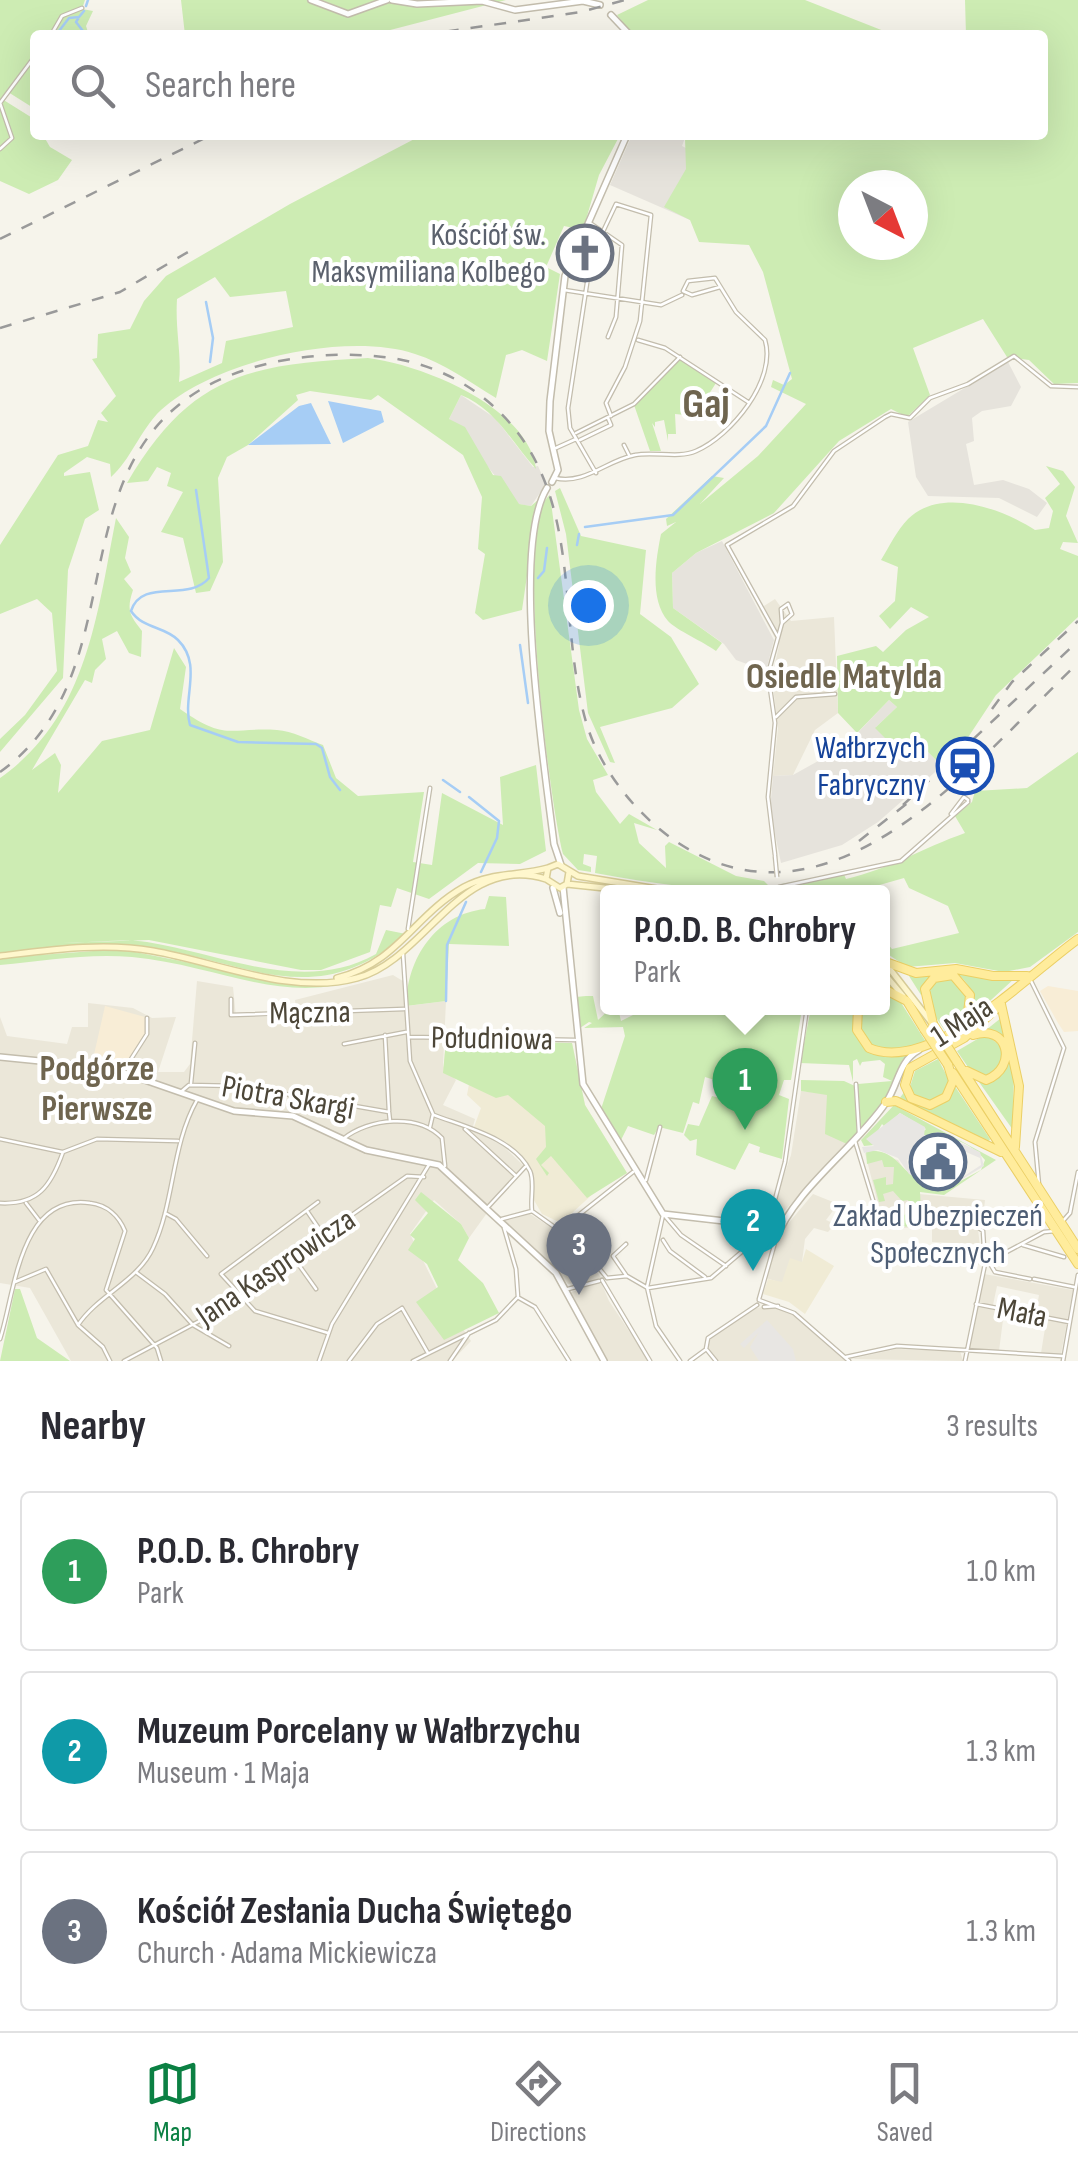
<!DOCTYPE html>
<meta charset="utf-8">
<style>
:root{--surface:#fff;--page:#f7f7f7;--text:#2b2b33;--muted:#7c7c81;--line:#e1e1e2;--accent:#0b8043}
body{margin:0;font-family:"Sofia Sans Condensed",sans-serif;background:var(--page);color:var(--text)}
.compass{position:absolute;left:838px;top:170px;width:90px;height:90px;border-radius:50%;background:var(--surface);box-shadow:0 10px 40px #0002;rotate:138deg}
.you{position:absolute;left:588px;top:605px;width:35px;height:35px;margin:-25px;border:8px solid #fff;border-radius:50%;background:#1a73e8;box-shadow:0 0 0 15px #1a73e833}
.badge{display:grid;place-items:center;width:65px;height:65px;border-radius:50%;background:var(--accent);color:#fff;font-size:32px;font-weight:700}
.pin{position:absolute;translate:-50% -82px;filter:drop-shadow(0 2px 5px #0008)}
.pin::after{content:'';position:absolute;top:52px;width:35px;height:30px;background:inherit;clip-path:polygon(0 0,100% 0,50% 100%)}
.popup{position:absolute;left:600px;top:885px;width:290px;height:130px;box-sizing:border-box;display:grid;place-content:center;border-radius:10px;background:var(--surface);filter:drop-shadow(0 2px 8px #0005);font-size:32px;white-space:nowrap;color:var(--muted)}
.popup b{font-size:38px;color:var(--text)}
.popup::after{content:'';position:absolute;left:50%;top:100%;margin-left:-20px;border:20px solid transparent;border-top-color:var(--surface)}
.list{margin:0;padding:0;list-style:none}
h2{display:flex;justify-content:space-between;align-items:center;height:130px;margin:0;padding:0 40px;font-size:42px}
h2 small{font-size:32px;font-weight:400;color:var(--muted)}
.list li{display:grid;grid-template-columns:65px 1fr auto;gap:30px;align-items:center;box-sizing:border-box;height:160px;margin:0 20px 20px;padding:0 20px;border:2px solid var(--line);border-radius:10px}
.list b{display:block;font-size:38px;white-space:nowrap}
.list p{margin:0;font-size:32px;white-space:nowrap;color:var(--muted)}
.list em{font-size:32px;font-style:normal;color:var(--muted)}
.icon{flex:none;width:55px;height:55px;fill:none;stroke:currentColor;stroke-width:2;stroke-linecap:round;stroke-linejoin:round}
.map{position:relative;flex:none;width:1078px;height:1361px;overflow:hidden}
.search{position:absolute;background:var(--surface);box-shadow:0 10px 40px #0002;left:30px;right:30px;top:30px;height:110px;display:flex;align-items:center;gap:25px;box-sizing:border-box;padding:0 35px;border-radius:10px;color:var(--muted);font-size:38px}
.sheet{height:670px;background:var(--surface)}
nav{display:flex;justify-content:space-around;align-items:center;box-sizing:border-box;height:140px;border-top:2px solid var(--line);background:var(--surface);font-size:28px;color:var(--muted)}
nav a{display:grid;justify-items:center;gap:5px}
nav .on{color:var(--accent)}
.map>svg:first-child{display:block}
.residential{fill:#ebe7d9}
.commercial{fill:#f8edd6}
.industrial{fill:#e6e3dc}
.education{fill:#f0ebd5}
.green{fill:#cdecb3;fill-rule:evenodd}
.parking{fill:#e8e6e3;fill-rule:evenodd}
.water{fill:#a6cdf5}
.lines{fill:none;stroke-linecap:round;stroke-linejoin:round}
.stream{stroke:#a6cdf5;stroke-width:2.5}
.minor-casing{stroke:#c3bdad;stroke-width:5}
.tertiary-casing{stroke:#c3bdad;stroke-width:8}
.secondary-casing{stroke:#d8cd99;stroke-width:8}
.primary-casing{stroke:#ebcf65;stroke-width:10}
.minor{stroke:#fff;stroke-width:2.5}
.tertiary{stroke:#fff;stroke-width:5}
.secondary{stroke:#fff7cd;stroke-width:5}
.primary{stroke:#ffec9c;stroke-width:8}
.rail{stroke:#9a9a9a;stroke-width:2.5;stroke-dasharray:12 12;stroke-linecap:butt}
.minor-bridge-casing{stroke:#c3bdad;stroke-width:5;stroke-linecap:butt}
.primary-bridge-casing{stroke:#ebcf65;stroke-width:10;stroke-linecap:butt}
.minor-bridge{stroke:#fff;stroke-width:2.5}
.primary-bridge{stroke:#ffec9c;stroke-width:8}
.labels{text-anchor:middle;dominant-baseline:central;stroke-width:8;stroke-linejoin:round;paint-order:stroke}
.worship-label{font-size:32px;fill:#5b616d;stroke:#fff;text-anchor:end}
.transit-label{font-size:32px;fill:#164399;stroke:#fff;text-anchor:end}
.street-label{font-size:32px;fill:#4c4638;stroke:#fff}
.service-label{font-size:32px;fill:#4e5e75;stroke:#fff}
.neighbourhood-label{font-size:35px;font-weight:bold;fill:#6f654f;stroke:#fff}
.district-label{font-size:42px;font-weight:bold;fill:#6f654f;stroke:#fff}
</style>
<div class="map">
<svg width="1078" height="1361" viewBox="0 0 1078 1361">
<rect width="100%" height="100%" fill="#f6f4eb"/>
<path class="residential" d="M775,599L791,621L834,617L838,713L815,730L793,775L773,776L778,728L772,678L779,645L759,609Z
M393,975L406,983L407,1006L446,1001L443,1066L456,1080L443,1105L475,1119L472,1130L503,1146L525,1167L515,1174L469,1238L461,1224L434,1200L410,1234L438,1291L471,1341L452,1361H71L30,1288L0,1283V1017L7,1036L67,1044L72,1027H88V1003L133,1008L152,1018L176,1017L158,1072H184L190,1064L197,981L233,987L236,1017H297L295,1000Z
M801,1091L827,1094L839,1139L847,1144L774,1222L770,1216L791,1155Z
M865,1153L898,1160L919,1194L985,1200L982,1227L973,1221L932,1219L978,1229L982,1264L975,1265L971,1244L932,1242V1229L884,1227Z
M813,1194L838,1204L826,1220L835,1224L828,1232L814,1228L805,1239L802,1262L782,1283L766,1278L781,1232Z
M530,1214L578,1245L602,1279L568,1284L505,1221Z
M984,1274L1073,1290L1061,1354L1041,1353L1047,1316L1036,1313L1039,1295L997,1286L993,1305L978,1303Z
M601,1282L609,1301L649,1361H607L571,1292Z
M770,1305L792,1314L847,1361H719L707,1347L709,1338L753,1309Z
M977,1307L1004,1312L999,1351L968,1348Z
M896,1349L960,1351L963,1361L851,1359Z"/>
<path class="commercial" d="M1048,986L1078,991V1031L1064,1032L1058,1023L1040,991Z
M105,1006L145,1017L147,1023L146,1037L124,1067L93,1059Z"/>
<path class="industrial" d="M632,135H686L682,146L688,149L699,203L690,220L610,185Z
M1008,362L1021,387L1011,406L982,411L972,418L974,441L966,444L974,485L1003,480L1029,489L1047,503L1037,517L999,498L928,496L916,477L908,422Z
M461,395L495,418L533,467L538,466L546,484L531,506L518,504L449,419Z
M722,541L774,640L766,671L736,660L724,644L673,608L672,573L696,553Z
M889,700L897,707L876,727L916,740L942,766L878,822L842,845L781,863L770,810L773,776L793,775L845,746Z"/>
<path class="education" d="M446,1040L572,1043L585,1105L627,1173L595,1192L561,1223L542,1214L531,1195L533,1177L528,1163L506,1142L474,1127L481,1108L467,1095L469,1084L443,1073Z
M806,1249L834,1266L805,1314L789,1302L763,1294L768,1279L782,1282L790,1258L802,1262Z"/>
<path class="green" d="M0,0H85L82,9L93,11L86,26L89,35H35V109L8,92L2,99L34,119L35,135H43L50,147L72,160L58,180L29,194L0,181Z
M181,0H506L371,35H185Z
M648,0H805L894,35H632L617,15Z
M965,0H1078V383L1054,384L1029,360L1007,357L983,319L913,348L930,395L907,417L891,409L839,441L774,513L696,553L672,573L673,608L722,643L716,651C704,642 676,630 668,621C649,599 656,559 661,534L676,522L667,526L666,519L712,476L724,478L700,504L758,456L806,404L771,387L773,380L784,385L792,379L763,272L749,245L699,242L690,220L664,207L686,169L685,138L681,135H1043V35H966ZM853,185H913V245H853Z
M422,135H620L599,175L583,230L564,226L546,267L560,274L547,361L522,350L506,355L496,398C470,382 444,363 415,354C345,331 214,361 161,410C140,430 130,461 111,477L110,464L87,457L64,473V476L90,472L99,510L85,519L68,570L63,678L0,752V739L25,715L57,671L52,613L37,599L0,614V545L58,455L88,446L98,420L108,422L101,413L116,396L92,359L97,358L98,334L130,329L144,301L166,276L290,204ZM215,277L230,297L286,291L293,327L226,341L222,363L179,382C182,355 175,330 177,299Z
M368,358C423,365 528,407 536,469C512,443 496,409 461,395L449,419L465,427L493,475L501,476L519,504L531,506L538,500L522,610L483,620L475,613L485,554L478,549L482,497L463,455L378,395L371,400L310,391L296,395L298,400L248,445L227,457L218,478L223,562L210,591L196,593L183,538L161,532L183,492L167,486L171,473L157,467L148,481L127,483C190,375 249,364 368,358Z
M680,359L716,383L695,416L675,414L676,434H668V441L664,420L655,422V427L652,423L661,451H650L633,402Z
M1046,466L1063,471L1075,487L1066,516L1078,543L1063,542L1060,549L1078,556V617L996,695L967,739L942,766L916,740L892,745L875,728L897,707L889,700L857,733L838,713L837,656L876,646L883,652L906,630L929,617L911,607L890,629L879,616L895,601L898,567L881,560C889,547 897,530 908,519C941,486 1003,509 1035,530L1049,528L1053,511L1045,498L1060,484Z
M560,488L581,536L646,550L640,614L671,637L699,684L672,708L600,727L615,763L610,762L588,713L566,534L555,491Z
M550,495L579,710L587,739L608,775L593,780L596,792L620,824L629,814L657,830L634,823L639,843L666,868L665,846L669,842L736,876L764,881L775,892C714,892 655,884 595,873L597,856L584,854L583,864L591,867V872L578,870L563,854C550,805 513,520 550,495Z
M116,518L129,537L125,558L131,572L124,579L133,590C126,611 130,615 142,631L141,657L129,653L117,631L102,639L106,659L95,670L92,683L85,680L32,770L55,753L61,765L58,793L102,741L150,730L174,648L186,667L180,709C227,742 229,727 277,730C292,731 309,740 323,745L336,778L358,796L424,792L413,862L432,865L442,793L503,825L500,777L536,765L546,851L520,864L478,863L429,899L397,888L391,907L380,905L370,952L321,970H301L149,940L62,943C90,943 119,938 147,942C223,954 303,995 376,954L386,930L406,934C313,1016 244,958 138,946C92,940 45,949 0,953V778C87,717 97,615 116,518Z
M1078,752V932L1030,967L1004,972L955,963L907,967L883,951V939L892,949L959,933L948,906L909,888L904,878L855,892H784L782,884L843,872L846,879C889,869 923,848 965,833L955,816L972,802L975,791L1027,788Z
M489,896L506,897L509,946L449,944L446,1001L406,1006C407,958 436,914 485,909Z
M120,949L276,980H361L394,963C301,1018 229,966 132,957C88,953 44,961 0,965V958Z
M960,970L1015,978L967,1022C971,1003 976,987 958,975L926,983L921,995L909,976Z
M949,977L967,993V1011L946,1032L930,1009L926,992L932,982Z
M883,990L898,998L926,1042L903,1050L870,1047L861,1034L860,1008H882Z
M586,996H593L598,1020L611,1008H618L621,1021L635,1014V1008H802L791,1080H784L779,1095L789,1099L782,1159L759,1152L760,1147L749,1143L735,1170L696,1155L697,1139L690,1141L684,1135L688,1124L699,1126L712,1096L720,1098L724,1083L705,1077L699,1104L693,1102L683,1133L659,1127L654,1135L628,1126L621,1140L601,1109L625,1036L623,1027L584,1028L592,1023L589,1022L580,1028L576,997Z
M811,1008H855L854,1028L868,1050L888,1055L909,1052L882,1105L859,1130L858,1084L892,1081L883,1077L885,1064L880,1060L862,1062L860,1066L857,1059L853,1061V1082L849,1065L800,1063Z
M1001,1018L1014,1058L1013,1130L979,1082C997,1079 1008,1073 1010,1053L986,1030Z
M986,1034L1005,1050L997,1073L982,1077L970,1070L957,1051Z
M446,1040L572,1043L585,1105L627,1173L587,1198L551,1156L541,1165L549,1173L547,1176L536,1159L546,1147L545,1126L508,1095L496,1098L443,1073Z
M938,1059L948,1078L949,1089L935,1102L915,1099L909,1090L915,1071Z
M801,1080L844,1081L855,1086L857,1132L847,1144L825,1134L827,1095L801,1091Z
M954,1085L990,1139L989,1141L899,1099L905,1091L934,1106Z
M894,1105L996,1160L944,1195L920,1192L922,1227L886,1226L884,1220L902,1217L911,1209L908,1200L902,1201L893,1191L883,1194L885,1201L879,1202L873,1180L886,1177V1185L893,1184L894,1167H884L882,1160L867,1164L866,1151C892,1148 897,1164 913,1176C921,1182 934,1186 944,1190L981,1170L985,1160C970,1141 945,1134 922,1135L906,1156L900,1153L926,1129L900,1113L885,1127L882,1124L872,1141L874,1145L864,1146L861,1140Z
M421,1192L461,1224L469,1238L458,1260L483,1283L499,1313L444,1340L416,1302L438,1287L427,1264L408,1250L415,1239L410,1235L428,1213L415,1200Z
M15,1289H20L37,1338L70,1361H0Z"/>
<path class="parking" d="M900,1113L925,1127L924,1136L938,1132L980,1152L984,1166L944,1190L909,1174L898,1158L878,1150L864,1153L862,1147L874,1146L866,1139ZM931,1137L980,1158L981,1165L952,1184L908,1166L907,1160Z
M767,1320L793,1349L796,1361H759L750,1347L759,1332L744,1348L740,1344Z"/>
<path class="water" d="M328,401L381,411L384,422L343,443Z
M311,403L331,444L248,445L299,406Z"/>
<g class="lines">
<path class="stream" d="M86,6L88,0
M78,19L76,22L86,35
M62,35L59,31L69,18L79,17L84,11
M206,302L213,338L210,362
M196,490L209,578C188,603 142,577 131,611C143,629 164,626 178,640C203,665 182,697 190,725L238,742L316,744L322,748L330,777L340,790
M585,527L673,515L766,426L790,373
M577,545L579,534
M538,578L544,571L547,548
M520,645L528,703
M443,780L460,792
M469,797L499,821L497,838L481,872
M446,1001L447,945L466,902"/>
<g class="minor-casing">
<path id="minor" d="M51,35L62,16L82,8
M674,35L675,34
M0,149L12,138L0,103L35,56
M590,223L622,245L616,317L608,337
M564,290L661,305L682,295
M638,340L665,348L748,402
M576,433L634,404L680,357
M580,440L611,425L608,418
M624,445L629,455
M556,448L576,439
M596,473L570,428L568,408L591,257L616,204L651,215L640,321L625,367L606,403L611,416
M555,478C585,485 607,460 635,455C654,451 678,459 696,451C731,436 777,380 765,340L736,312L715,278L688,281L683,291L692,295L720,287
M778,637L727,545L793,506L834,451L885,417L891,414L910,418L930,398L968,384L1014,356L1051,386L1078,387
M776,717L796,697L835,694
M951,814L964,797L968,800
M775,855L768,797L775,723L768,674L782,623L781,609L788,604L792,614L782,623
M779,887L901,861L968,802
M408,929L430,788
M403,954L410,1061L433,1114L430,1127
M1031,981L1064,1048L1035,1142L1039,1185
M231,999V1015L404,1009
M385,1035L389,1111
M409,1037L575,1040
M344,1044L406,1032
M124,1070L147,1034V1018
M191,1083L195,1043
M856,1084L859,1133
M182,1091L189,1085L239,1086L389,1112L390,1121
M434,1115C465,1127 514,1138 530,1171C535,1182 530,1199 532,1211
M465,1129L515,1175
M0,1139L62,1152
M343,1139C369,1118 418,1113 442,1138L445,1166
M855,1141L880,1223
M646,1180L660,1127
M318,1202L221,1274L255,1311L328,1333
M0,1203C38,1205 51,1186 63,1152L97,1139L178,1141
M26,1203L39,1220
M488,1207L525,1167
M307,1211L322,1233
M165,1213L176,1219L207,1256
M663,1215L647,1287L656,1326L680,1361
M664,1215L681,1235L726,1266
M502,1219L532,1211L581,1246L607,1278
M934,1219L972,1223L983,1231L985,1264L965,1361
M769,1222L785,1162L807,1008
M1062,1222L1070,1213L1078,1172
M763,1223L769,1207
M504,1228L516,1269L518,1297
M561,1229L633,1172
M663,1240L670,1251L705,1277
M1023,1245L1064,1257
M291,1254L316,1289
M989,1262L995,1272L1030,1279
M986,1263L1044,1232L1055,1231
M137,1273L165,1294L193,1325L229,1346
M626,1275L613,1256L626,1244
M607,1278L627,1276L646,1287
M1034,1279L1074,1287
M602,1280L650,1361
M15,1282L46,1269L78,1325L103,1347L110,1361
M648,1288L711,1278L758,1238
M568,1289L599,1281
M519,1298L535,1307L569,1361
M759,1299L776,1239
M759,1300L794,1313L849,1361
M976,1304L1069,1322
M764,1307L778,1306
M78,1325C98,1295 138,1281 153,1248C175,1201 171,1146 197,1100
M0,1339C15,1294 19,1193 90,1203C107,1205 119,1216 125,1231L106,1290L157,1348L161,1361
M706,1349L708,1338L757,1305
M707,1350L716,1361
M846,1357L897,1346L1062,1356
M124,1361L209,1316L407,1176L424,1177
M319,1361L332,1324L430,1163
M349,1361L377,1324L402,1308L428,1353
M413,1361L496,1320L517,1298
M450,1361L469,1333
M690,1361L705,1350
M1063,1361L1078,1275"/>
</g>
<g class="tertiary-casing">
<path id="tertiary" d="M311,0L348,14L387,0
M392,0L417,4L482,1L515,10L583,1L600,5
M611,15L630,35
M552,482L558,470L549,431L550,401L565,276L627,135
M547,488C510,548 545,769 554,844L561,865
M563,887L583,1084L663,1214L759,1225
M553,888L560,913
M0,1057L110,1068L234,1111L293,1116L366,1150L439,1165L556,1273L604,1361
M760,1225L776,1226
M749,1226L760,1238L776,1239C794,1190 857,1146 887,1101C899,1082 899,1061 919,1050"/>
</g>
<g class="secondary-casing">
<path id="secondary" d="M569,872L567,884L560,888L546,879L548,868L558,864L578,876L675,892
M567,884L642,892
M0,956C50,950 103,942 153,951C217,962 292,996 357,978C426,960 460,852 546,879
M886,964L931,1022
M882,971L903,996
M337,978C399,962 413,916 464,887C492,872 519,876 548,868"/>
</g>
<g class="primary-casing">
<path id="primary" d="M883,961L916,973L956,969L993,976H1027
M882,988L907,1001L924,1029
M1001,1004L1019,1086L1015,1147
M858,1008L857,1030L869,1048C931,1075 1029,974 1078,939
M933,1024L925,989L934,978L953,975L970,995L968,1013L958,1028
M956,1060L1078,1249
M948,1065L953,1081L946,1097L930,1105L911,1098L905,1085L910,1068L964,1038L999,1006
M967,1071L986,1080C1019,1067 1008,1023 973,1035
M953,1073L1078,1264
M886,1102L896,1101L1001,1152"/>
</g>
<use href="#minor" class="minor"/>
<use href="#tertiary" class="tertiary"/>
<use href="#secondary" class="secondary"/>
<use href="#primary" class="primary"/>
<path class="rail" d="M423,35L581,12L625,0
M0,239L211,135
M0,328L120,292L193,249
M992,709L1012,682L1078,621
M0,772C137,674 55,472 205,387C256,359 326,350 383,357C423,361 462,378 492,405C586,489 555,613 586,722C600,770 638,817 680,844C835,943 978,758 1078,663
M903,805L1078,641
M859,841L914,798"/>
<g class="minor-bridge-casing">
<path id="minor-bridge" d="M775,856L777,877"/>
</g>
<g class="primary-bridge-casing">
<path id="primary-bridge" d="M933,1024L956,1060
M924,1029L948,1065"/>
</g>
<use href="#minor-bridge" class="minor-bridge"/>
<use href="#primary-bridge" class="primary-bridge"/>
</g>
<defs>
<g id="church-ring" transform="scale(2.875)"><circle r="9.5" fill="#fff" stroke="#6b7280" stroke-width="1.5"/><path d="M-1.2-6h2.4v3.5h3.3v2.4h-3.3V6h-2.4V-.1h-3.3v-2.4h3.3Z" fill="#6b7280"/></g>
<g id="station-ring" transform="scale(2.875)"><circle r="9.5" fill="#fff" stroke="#1a4fb4" stroke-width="1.5"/><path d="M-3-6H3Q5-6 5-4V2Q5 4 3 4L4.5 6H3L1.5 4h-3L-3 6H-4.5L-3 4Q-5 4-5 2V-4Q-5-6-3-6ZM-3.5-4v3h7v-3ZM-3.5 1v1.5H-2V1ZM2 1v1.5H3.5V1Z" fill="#1a4fb4"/></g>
<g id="civic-ring" transform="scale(2.875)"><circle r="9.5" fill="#fff" stroke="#5c6f8a" stroke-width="1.5"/><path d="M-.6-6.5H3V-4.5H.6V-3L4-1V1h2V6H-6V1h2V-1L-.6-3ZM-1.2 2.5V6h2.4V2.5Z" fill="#5c6f8a"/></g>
</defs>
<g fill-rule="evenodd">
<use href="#church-ring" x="585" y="253"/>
<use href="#station-ring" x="965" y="766"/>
<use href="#civic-ring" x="938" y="1162"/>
</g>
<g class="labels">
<g class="worship-label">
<text x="546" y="235">Kościół św.<tspan x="546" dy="37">Maksymiliana Kolbego</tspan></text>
</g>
<g class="transit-label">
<text x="926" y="748">Wałbrzych<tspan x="926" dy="37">Fabryczny</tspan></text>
</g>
<g class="street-label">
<text transform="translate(310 1013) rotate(-1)">Mączna</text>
<text transform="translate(962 1022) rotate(-33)">1 Maja</text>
<text transform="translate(492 1039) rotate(1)">Południowa</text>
<text transform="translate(288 1098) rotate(10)">Piotra Skargi</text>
<text transform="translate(276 1268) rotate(-34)">Jana Kasprowicza</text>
<text transform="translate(1022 1313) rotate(11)">Mała</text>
</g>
<g class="service-label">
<text x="938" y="1216">Zakład Ubezpieczeń<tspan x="938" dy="37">Społecznych</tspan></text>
</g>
<g class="neighbourhood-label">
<text x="844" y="677">Osiedle Matylda</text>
<text x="97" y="1069">Podgórze<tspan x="97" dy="40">Pierwsze</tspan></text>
</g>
<g class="district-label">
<text x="706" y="404">Gaj</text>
</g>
</g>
</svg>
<svg class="compass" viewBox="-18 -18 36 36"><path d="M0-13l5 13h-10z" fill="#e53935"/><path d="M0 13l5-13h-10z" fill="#7c7c81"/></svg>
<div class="you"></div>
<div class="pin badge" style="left:745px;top:1130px;background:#2e9e5b">1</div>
<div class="popup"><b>P.O.D. B. Chrobry</b>Park</div>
<div class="pin badge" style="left:753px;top:1271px;background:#0f9aa8">2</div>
<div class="pin badge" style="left:579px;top:1295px;background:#6b7280">3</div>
<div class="search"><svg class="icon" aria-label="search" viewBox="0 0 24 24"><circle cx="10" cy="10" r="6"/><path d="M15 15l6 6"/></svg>Search here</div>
</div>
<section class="sheet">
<h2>Nearby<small>3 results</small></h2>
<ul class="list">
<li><span class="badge" style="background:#2e9e5b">1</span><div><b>P.O.D. B. Chrobry</b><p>Park</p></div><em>1.0 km</em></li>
<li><span class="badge" style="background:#0f9aa8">2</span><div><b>Muzeum Porcelany w Wałbrzychu</b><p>Museum · 1 Maja</p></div><em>1.3 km</em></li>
<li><span class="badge" style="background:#6b7280">3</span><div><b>Kościół Zesłania Ducha Świętego</b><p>Church · Adama Mickiewicza</p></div><em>1.3 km</em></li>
</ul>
</section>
<nav>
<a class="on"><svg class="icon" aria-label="map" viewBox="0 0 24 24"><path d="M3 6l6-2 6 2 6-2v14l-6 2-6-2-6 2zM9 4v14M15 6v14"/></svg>Map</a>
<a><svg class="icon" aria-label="directions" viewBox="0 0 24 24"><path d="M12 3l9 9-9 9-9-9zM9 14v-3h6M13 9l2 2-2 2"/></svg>Directions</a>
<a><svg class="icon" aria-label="saved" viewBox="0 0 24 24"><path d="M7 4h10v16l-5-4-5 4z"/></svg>Saved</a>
</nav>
